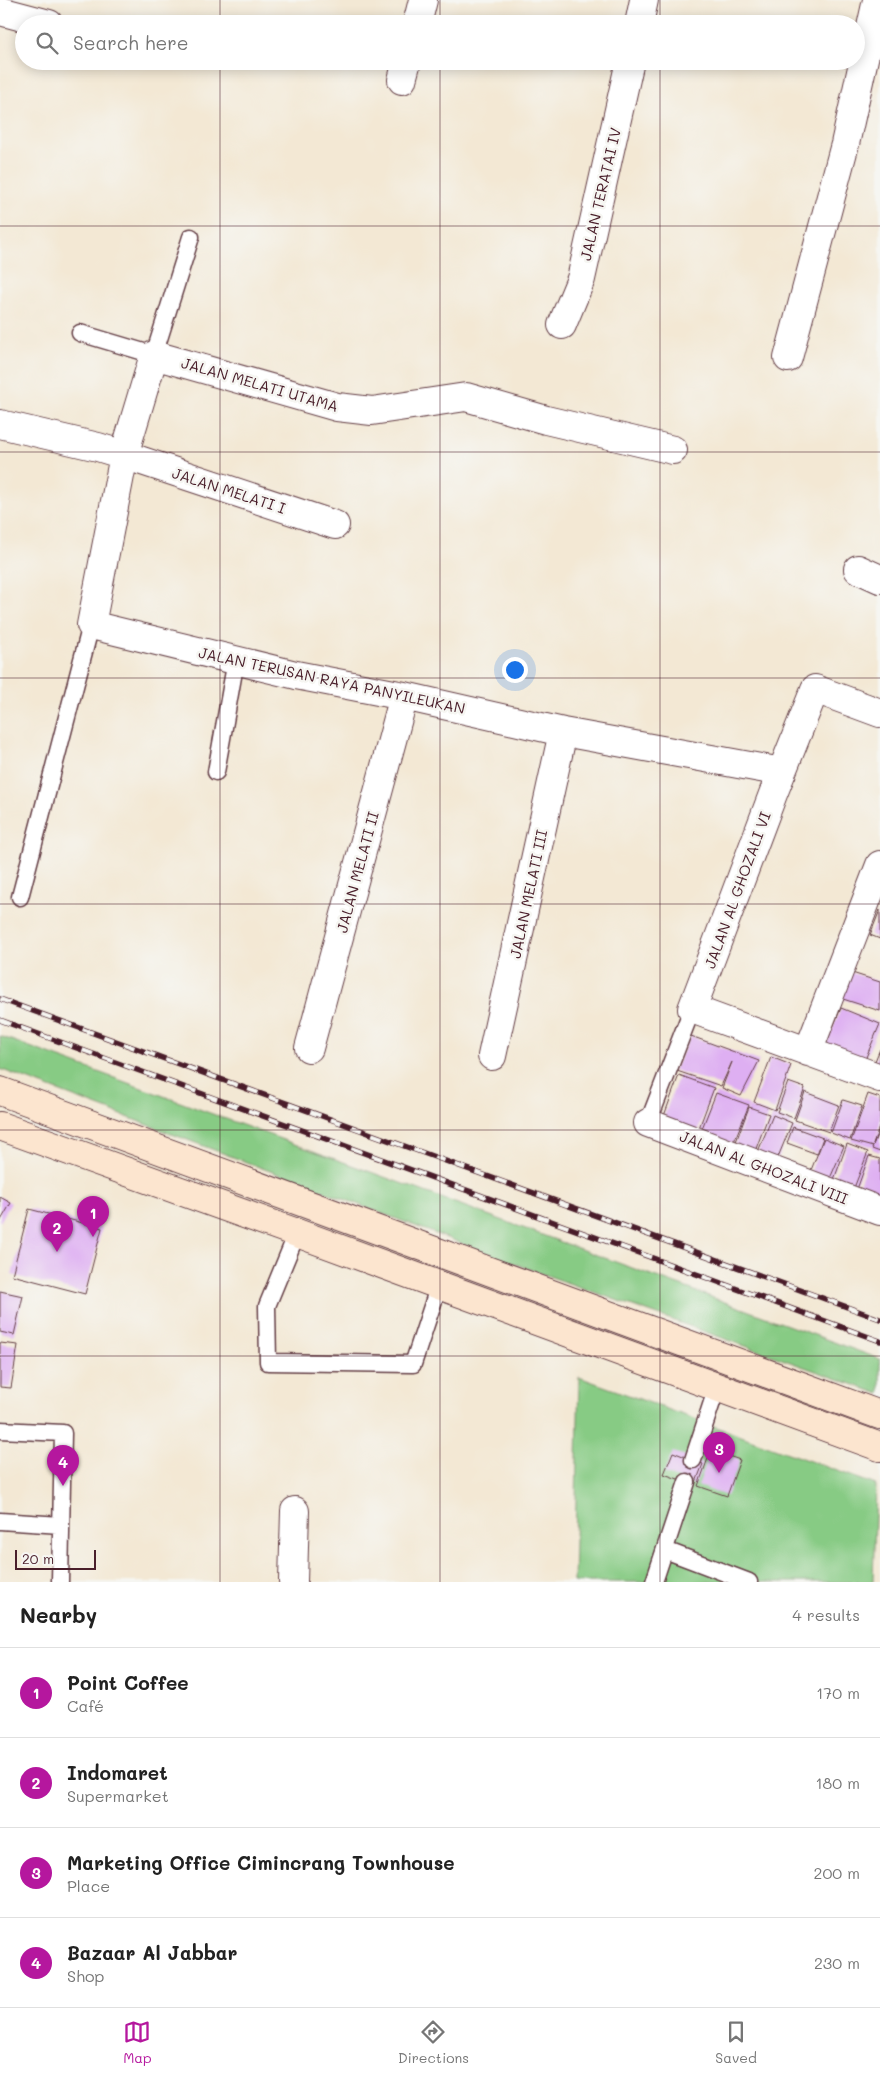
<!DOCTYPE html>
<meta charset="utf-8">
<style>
:root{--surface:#fff;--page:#f2f2f2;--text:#222;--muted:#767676;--line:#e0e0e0;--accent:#b5179e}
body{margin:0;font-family:Mali,sans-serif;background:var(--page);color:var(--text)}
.scale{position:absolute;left:15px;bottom:12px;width:81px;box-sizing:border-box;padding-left:5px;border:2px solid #4a1f2b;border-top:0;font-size:14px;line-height:18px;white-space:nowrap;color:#4a1f2b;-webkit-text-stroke:4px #f6f6f2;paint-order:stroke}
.you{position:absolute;left:514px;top:669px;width:18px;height:18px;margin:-12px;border:4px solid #fff;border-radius:50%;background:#1a73e8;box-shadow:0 0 0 8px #1a73e833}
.badge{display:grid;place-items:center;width:32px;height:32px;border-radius:50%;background:var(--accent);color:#fff;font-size:16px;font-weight:700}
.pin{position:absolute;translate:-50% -41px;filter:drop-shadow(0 1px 2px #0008)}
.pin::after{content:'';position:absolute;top:26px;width:18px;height:15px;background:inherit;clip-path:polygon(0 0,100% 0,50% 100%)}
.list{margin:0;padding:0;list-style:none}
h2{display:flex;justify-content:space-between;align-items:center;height:65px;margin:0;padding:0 20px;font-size:21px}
h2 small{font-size:16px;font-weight:400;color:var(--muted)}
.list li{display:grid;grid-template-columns:32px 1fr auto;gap:15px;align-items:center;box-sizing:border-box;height:90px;padding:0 20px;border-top:1px solid var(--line)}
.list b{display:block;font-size:19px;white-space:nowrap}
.list p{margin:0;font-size:16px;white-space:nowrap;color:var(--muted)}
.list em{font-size:16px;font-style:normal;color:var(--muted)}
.icon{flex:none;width:28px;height:28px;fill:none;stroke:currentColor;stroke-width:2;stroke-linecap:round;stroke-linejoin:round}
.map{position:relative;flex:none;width:880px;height:1582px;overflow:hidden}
.search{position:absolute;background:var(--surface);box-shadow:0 2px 12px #0003;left:15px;right:15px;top:15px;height:55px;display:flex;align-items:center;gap:12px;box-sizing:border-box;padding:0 18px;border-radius:28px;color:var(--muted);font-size:19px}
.sheet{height:425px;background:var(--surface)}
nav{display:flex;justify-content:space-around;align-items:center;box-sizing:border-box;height:70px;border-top:1px solid var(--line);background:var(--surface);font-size:14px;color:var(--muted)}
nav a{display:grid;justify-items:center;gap:2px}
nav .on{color:var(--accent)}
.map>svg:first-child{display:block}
.green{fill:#87cb84;stroke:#687558}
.building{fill:#deaff2}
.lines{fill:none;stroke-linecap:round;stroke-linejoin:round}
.lane-casing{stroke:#633d44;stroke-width:19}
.street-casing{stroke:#633d44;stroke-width:30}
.secondary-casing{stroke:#633d44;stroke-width:30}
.lane{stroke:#fff;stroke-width:16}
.street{stroke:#fff;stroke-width:28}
.secondary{stroke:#fce5cf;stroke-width:28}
.rail-casing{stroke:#4a1f2b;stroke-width:5.5}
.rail{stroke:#f6f6f2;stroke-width:4;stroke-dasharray:11;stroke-linecap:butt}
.grid{fill:none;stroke:#4a1f2b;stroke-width:1;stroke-opacity:0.55}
.labels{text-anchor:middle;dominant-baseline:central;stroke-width:5;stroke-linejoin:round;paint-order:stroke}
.street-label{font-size:15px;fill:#4a1f2b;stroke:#f6f6f2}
</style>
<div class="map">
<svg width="880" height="1582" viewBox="0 0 880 1582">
<rect width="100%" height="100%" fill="#f6f6f2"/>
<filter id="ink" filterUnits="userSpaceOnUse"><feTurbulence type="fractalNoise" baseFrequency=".02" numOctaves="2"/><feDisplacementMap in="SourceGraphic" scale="10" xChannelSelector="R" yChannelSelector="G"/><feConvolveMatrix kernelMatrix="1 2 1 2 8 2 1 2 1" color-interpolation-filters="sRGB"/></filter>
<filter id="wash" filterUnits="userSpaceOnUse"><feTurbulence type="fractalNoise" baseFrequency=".0096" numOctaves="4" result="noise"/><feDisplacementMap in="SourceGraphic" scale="20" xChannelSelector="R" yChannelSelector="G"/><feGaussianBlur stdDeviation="1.12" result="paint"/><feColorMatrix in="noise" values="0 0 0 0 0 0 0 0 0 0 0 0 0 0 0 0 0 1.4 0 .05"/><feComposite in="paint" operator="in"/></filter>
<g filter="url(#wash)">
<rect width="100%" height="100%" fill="#f3e8d4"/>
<path class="green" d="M0,1036L880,1359V1394L529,1269L0,1069Z
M579,1377L876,1485L873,1582H574Z"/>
<g id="blocks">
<path class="building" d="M880,910V939L870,935Z
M849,972L880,982V1011L840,998Z
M841,1008L880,1024L864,1062L825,1047Z
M691,1036L759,1061L741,1096L722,1088L732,1062L721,1086L674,1070Z
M880,1049V1063L875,1061Z
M771,1057L791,1065L775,1110L754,1102Z
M679,1075L714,1088L696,1136L661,1124Z
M788,1082L805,1088L794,1118L777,1112Z
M805,1092L839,1105L829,1132L795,1120Z
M716,1093L749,1105L733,1144L701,1131Z
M868,1094L880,1098V1124L873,1145L880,1128V1152L872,1149L873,1147L851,1141Z
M843,1100L862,1106L850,1140L831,1133Z
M749,1107L769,1114L754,1154L734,1147Z
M773,1115L792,1123L776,1162L757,1154Z
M793,1127L823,1138L817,1154L787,1143Z
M824,1138L844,1146L828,1183L809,1175Z
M847,1144L868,1152L852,1193L832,1185Z
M869,1156L880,1159V1200L856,1192Z
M0,1197L11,1203L0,1222Z
M29,1209L102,1228L85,1294L12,1275Z
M0,1291L23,1296L14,1335L0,1332Z
M0,1343L18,1345L11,1388L0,1387Z
M711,1450L740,1460L727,1496L698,1486Z
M673,1452L703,1464L695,1485L664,1474Z"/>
</g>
</g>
<g filter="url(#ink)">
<use href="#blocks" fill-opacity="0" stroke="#633d44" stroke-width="1"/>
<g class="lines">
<g class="lane-casing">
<path id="lane" d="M80,333L154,355L191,237
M216,772L236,660
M20,897L91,625
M648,1123L692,1009
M297,1233L267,1306L268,1362L413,1364L439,1285
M0,1430L63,1433L60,1582
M693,1460L717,1387
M0,1521L61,1525
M665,1550L749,1582
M654,1582L687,1482"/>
</g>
<g class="street-casing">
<path id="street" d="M0,11L49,24
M417,24L423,0
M639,24L644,0
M402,80L407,61
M562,325L581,279L630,61
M788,358L845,144L877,0
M0,424L98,447L124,455L91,625L296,675L404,696L563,732L782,772
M335,525L124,455L154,355L337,407L372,411L466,397L546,420L673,450
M858,569L880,579
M880,713L815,689L773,794L692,1009L880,1078
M309,1048L404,696
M808,1052L880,865
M492,1056L563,732
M648,1123L880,1211
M293,1582L295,1511"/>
</g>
<g class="secondary-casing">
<path id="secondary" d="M0,1091L880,1415
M0,1126L297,1233L880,1447"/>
</g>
<use href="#lane" class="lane"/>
<use href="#street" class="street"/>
<use href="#secondary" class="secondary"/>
<g class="rail-casing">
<path id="rail" d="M0,999L880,1319
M0,1020L880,1341"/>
</g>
<use href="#rail" class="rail"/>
</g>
</g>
<path class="grid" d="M220,0V24M440,0V24M660,0V24M220,61V1582M440,61V1582M660,61V1582M0,226H880M0,452H880M0,678H880M0,904H880M0,1130H880M0,1356H880"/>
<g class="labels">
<g class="street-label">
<text transform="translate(600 194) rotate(-77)">JALAN TERATAI IV</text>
<text transform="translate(260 384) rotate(16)">JALAN MELATI UTAMA</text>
<text transform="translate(229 490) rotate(18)">JALAN MELATI I</text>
<text transform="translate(332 680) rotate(12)">JALAN TERUSAN RAYA PANYILEUKAN</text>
<text transform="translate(357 872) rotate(-75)">JALAN MELATI II</text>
<text transform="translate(737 890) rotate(-70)">JALAN AL GHOZALI VI</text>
<text transform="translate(528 894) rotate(-78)">JALAN MELATI III</text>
<text transform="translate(764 1167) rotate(21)">JALAN AL GHOZALI VIII</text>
</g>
</g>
</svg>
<div class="scale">20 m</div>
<div class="you"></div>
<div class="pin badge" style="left:93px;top:1237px">1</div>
<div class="pin badge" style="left:57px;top:1252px">2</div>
<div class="pin badge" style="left:719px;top:1473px">3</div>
<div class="pin badge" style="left:63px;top:1486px">4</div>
<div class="search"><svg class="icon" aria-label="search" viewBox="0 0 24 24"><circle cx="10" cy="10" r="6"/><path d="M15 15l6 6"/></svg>Search here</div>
</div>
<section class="sheet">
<h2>Nearby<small>4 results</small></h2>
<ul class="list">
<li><span class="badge">1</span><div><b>Point Coffee</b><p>Café</p></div><em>170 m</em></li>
<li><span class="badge">2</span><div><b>Indomaret</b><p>Supermarket</p></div><em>180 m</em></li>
<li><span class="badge">3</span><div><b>Marketing Office Cimincrang Townhouse</b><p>Place</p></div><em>200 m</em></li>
<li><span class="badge">4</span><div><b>Bazaar Al Jabbar</b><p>Shop</p></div><em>230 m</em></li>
</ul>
</section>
<nav>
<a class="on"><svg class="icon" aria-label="map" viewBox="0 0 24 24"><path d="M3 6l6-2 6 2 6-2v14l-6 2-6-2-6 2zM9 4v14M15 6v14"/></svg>Map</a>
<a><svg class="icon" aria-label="directions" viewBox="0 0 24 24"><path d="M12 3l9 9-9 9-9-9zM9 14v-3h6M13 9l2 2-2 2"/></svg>Directions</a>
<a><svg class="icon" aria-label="saved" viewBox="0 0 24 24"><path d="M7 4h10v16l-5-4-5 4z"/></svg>Saved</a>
</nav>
